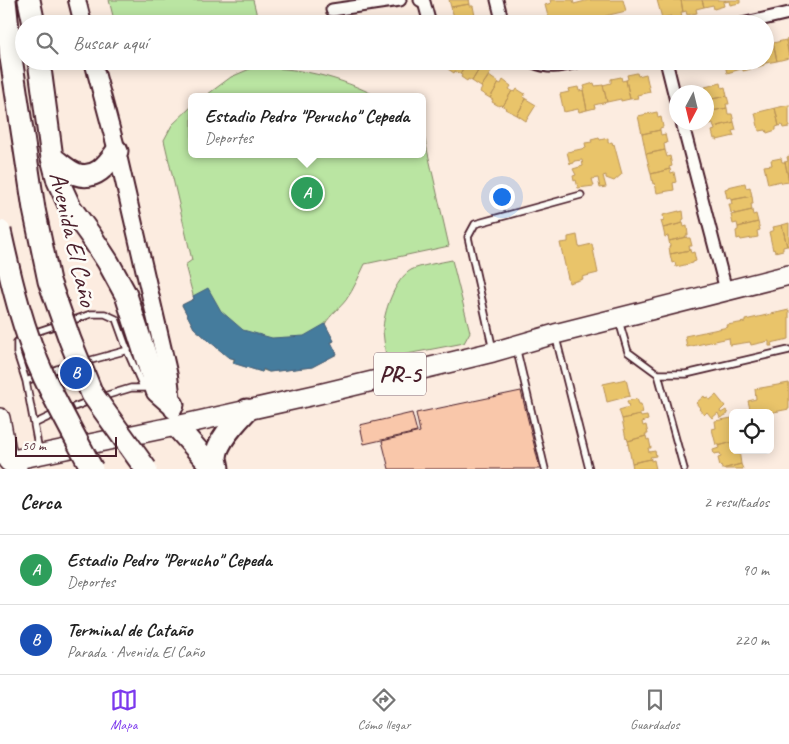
<!DOCTYPE html>
<html lang="es">
<meta charset="utf-8">
<style>
:root{--surface:#fff;--page:#f6f6f6;--text:#222;--muted:#767676;--line:#e0e0e0;--accent:#7c3aed}
body{margin:0;font-family:Caveat,sans-serif;background:var(--page);color:var(--text)}
.controls{position:absolute;right:15px;bottom:15px;display:grid;overflow:hidden;border-radius:8px;box-shadow:0 2px 12px #0003}
.controls button{width:45px;height:45px;display:grid;place-items:center;padding:0;border:0;border-bottom:1px solid var(--line);background:var(--surface);color:var(--text);font:25px sans-serif}
.compass{position:absolute;left:669px;top:85px;width:45px;height:45px;border-radius:50%;background:var(--surface);box-shadow:0 2px 12px #0003;rotate:187deg}
.scale{position:absolute;left:15px;bottom:12px;width:102px;box-sizing:border-box;padding-left:5px;border:2px solid #4a1f2b;border-top:0;font-size:14px;line-height:18px;white-space:nowrap;color:#4a1f2b;-webkit-text-stroke:4px #fdfcf7;paint-order:stroke}
.you{position:absolute;left:501px;top:196px;width:18px;height:18px;margin:-12px;border:4px solid #fff;border-radius:50%;background:#1a73e8;box-shadow:0 0 0 8px #1a73e833}
.badge{display:grid;place-items:center;width:32px;height:32px;border-radius:50%;background:var(--accent);color:#fff;font-size:16px;font-weight:700}
.pin{position:absolute;translate:-50% -50%;border:2px solid #fff;box-shadow:0 1px 5px #0006}
.popup{position:absolute;left:188px;top:93px;width:238px;height:65px;box-sizing:border-box;display:grid;place-content:center;border-radius:8px;background:var(--surface);filter:drop-shadow(0 1px 4px #0005);font-size:16px;white-space:nowrap;color:var(--muted)}
.popup b{font-size:19px;color:var(--text)}
.popup::after{content:'';position:absolute;left:50%;top:100%;margin-left:-10px;border:10px solid transparent;border-top-color:var(--surface)}
.list{margin:0;padding:0;list-style:none}
h2{display:flex;justify-content:space-between;align-items:center;height:65px;margin:0;padding:0 20px;font-size:21px}
h2 small{font-size:16px;font-weight:400;color:var(--muted)}
.list li{display:grid;grid-template-columns:32px 1fr auto;gap:15px;align-items:center;box-sizing:border-box;height:70px;padding:0 20px;border-top:1px solid var(--line)}
.list b{display:block;font-size:19px;white-space:nowrap}
.list p{margin:0;font-size:16px;white-space:nowrap;color:var(--muted)}
.list em{font-size:16px;font-style:normal;color:var(--muted)}
.icon{flex:none;width:28px;height:28px;fill:none;stroke:currentColor;stroke-width:2;stroke-linecap:round;stroke-linejoin:round}
.map{position:relative;flex:none;width:789px;height:469px;overflow:hidden}
.search{position:absolute;background:var(--surface);box-shadow:0 2px 12px #0003;left:15px;right:15px;top:15px;height:55px;display:flex;align-items:center;gap:12px;box-sizing:border-box;padding:0 18px;border-radius:28px;color:var(--muted);font-size:19px}
.sheet{height:205px;background:var(--surface)}
nav{display:flex;justify-content:space-around;align-items:center;box-sizing:border-box;height:70px;border-top:1px solid var(--line);background:var(--surface);font-size:14px;color:var(--muted)}
nav a{display:grid;justify-items:center;gap:2px}
nav .on{color:var(--accent)}
.map>svg:first-child{display:block}
.green{fill:#bae5a2;stroke:#828266}
.homes{fill:#e9c46a;stroke:#b99257}
.public{fill:#457b9d;stroke:#465f7b}
.building{fill:#f9c7aa;stroke:#4a1f2b}
.lines{fill:none;stroke-linecap:round;stroke-linejoin:round}
.lane-casing{stroke:#4a1f2b;stroke-width:9}
.street-casing{stroke:#4a1f2b;stroke-width:15}
.secondary-casing{stroke:#4a1f2b;stroke-width:20}
.primary-casing{stroke:#4a1f2b;stroke-width:22}
.highway-casing{stroke:#4a1f2b;stroke-width:25}
.lane{stroke:#fdfcf7;stroke-width:5.5}
.street{stroke:#fdfcf7;stroke-width:11}
.secondary{stroke:#fdfcf7;stroke-width:16}
.primary{stroke:#fdfcf7;stroke-width:19}
.highway{stroke:#fdfcf7;stroke-width:21}
.highway-bridge-casing{stroke:#4a1f2b;stroke-width:25;stroke-linecap:butt}
.highway-bridge{stroke:#fdfcf7;stroke-width:21}
.labels{text-anchor:middle;dominant-baseline:central;stroke-width:5;stroke-linejoin:round;paint-order:stroke}
.shield{fill:#fdfcf7;stroke:#806168;stroke-width:1}
.shield-label{font-size:24px;font-weight:bold;fill:#4a1f2b}
.street-label{font-size:25px;fill:#4a1f2b;stroke:#fdfcf7}
</style>
<div class="map">
<svg width="789" height="469" viewBox="0 0 789 469">
<rect width="100%" height="100%" fill="#fcece0"/>
<filter id="ink" filterUnits="userSpaceOnUse"><feTurbulence type="fractalNoise" baseFrequency=".02" numOctaves="2"/><feDisplacementMap in="SourceGraphic" scale="10" xChannelSelector="R" yChannelSelector="G"/><feConvolveMatrix kernelMatrix="1 2 1 2 8 2 1 2 1" color-interpolation-filters="sRGB"/></filter>
<g filter="url(#ink)">
<path class="green" d="M109,0H253L259,24H115Z
M252,68C294,66 341,77 378,97H204L231,77Z
M192,106V154H422V127L449,246L365,264C359,276 354,289 346,300C340,308 330,315 325,324L334,341L331,343L337,354L312,367L269,372L263,370L262,372L233,363L234,359L228,357L194,328L182,305L194,299L185,265L192,260L164,140L172,125Z
M452,260L470,332L464,343L386,358C385,349 384,340 383,331C383,313 395,279 411,270C418,266 443,262 452,260Z"/>
<path class="homes" d="M449,0H470H469L470,4L451,7Z
M550,0H573L574,4L589,0H623L626,11L605,16L607,24H583L582,22L574,24H550L545,5L551,3Z
M657,0H681L683,12H681L682,17L671,19V16L662,18Z
M681,0H702L704,7L696,9L697,13L687,15L686,11L683,12Z
M702,0H725V2H723L724,6L714,9L713,5L704,7Z
M725,0H740V3L730,5L729,1L725,2Z
M470,4V6H473L475,16H472L474,23L456,24L451,7Z
M789,39V54L786,40Z
M786,40L789,58L777,61L773,43Z
M773,43L777,61L766,63L765,45Z
M765,59L766,63L764,64V65L758,67L757,66H753L752,61H765Z
M438,61H449L446,66Z
M449,61H467L460,74L455,71L454,73L448,69L449,68L446,66Z
M467,61H481L479,65L481,66L472,81L468,79L467,81L461,77L462,75L460,74Z
M724,61H739L741,69L727,73Z
M739,61H752L753,66L750,67L751,69L743,71V69H741Z
M481,66L491,72L481,87L472,81Z
M637,73L638,76L646,74L650,92L637,95L638,98L630,99L626,80L628,79L627,75Z
M489,76L499,83L490,98L480,92L482,88L481,87Z
M621,77L622,81L626,80L630,99L621,101V99L607,102L603,85L611,83V79Z
M503,80L511,86L509,89L512,91L503,106L500,105L499,106L492,102L493,100L490,98L499,83L501,84Z
M594,83L595,86L603,85L607,102L594,105L595,108L587,110L583,90L585,89L584,86Z
M721,83L722,88L725,87L727,96L707,100L706,92H703L702,89L705,88V87Z
M578,87L579,91L583,90L587,110L579,112L578,109L564,112L560,94L569,92L568,89Z
M517,89L525,94L523,97L526,99L517,115L505,109L506,108L503,106L512,91L515,92Z
M727,96L729,104H726L727,108L707,112L706,104H708L707,100Z
M526,99L536,105L526,121L517,115Z
M789,105V127L783,128L782,125L779,126L775,108Z
M727,108L728,114H732L734,122L714,127L713,123L710,124L708,116L711,115L710,112L707,113V112Z
M775,108L779,126L776,127V130L767,133L766,130L759,131L755,113Z
M657,112L658,118L661,117L663,127L660,128V130L642,134L638,116Z
M734,122L736,130L732,131L734,136L717,140V138L714,139L712,131L715,130L714,127Z
M660,130L661,135L665,134L667,143L664,144L665,150L646,154L642,134Z
M599,138L600,140L608,138V143L612,142L613,145L614,144L622,174L614,181L606,178V175L603,176L606,187L600,188L598,178L592,179L594,186L578,188L576,180L574,181L573,176L576,175L573,169L583,166L582,160L574,161V163L570,164L567,152L586,148L585,143L592,142L591,140Z
M665,150L667,157L670,156L672,166L669,167L670,169L651,174L646,154Z
M789,156V181L785,162L788,161L787,157Z
M781,158L782,162H785L789,182L782,183L781,181L768,184L764,166L772,165L771,160Z
M670,169L671,173L674,172L676,182L673,183L674,190L657,193L655,183L653,184L651,174Z
M745,183L746,188L750,187L752,196L731,200L730,197L727,198L725,189L728,188V187Z
M752,196L753,204H751L752,210L734,214V212L731,213L729,204H732L731,200Z
M752,210L753,215L756,214L758,222L738,227L737,223L733,224L731,215Z
M679,211V212L683,211L684,219L682,220L683,223L663,228L661,221L664,220L663,215Z
M758,222L760,230L757,231L758,237L741,240L740,238L737,239L736,231L738,230V227Z
M683,223L684,227L687,226L688,235H686V237L669,241L668,236L665,237L663,228Z
M789,223V246H787L782,225Z
M782,225L787,246L783,247V250L775,252L774,249L773,250L769,232L774,230L773,227Z
M577,235L579,247L592,244L598,273L582,277L583,279L569,283L560,243L568,242V237Z
M686,237L687,238H690L692,246H689L690,250L670,254L669,247L670,246L669,241Z
M690,250L691,253L694,252L696,261L693,262V263L676,267L675,262L672,263L670,254Z
M789,310V339L771,343L772,346H769V341L751,345L750,342L730,345L729,338L687,347L685,336L728,327L727,325L745,322V320Z
M626,379L630,396L607,402L603,384Z
M789,383V409L769,413H751L748,401L756,399L755,389Z
M716,395L725,406L720,411L721,413L726,410L728,414L720,418L718,413L712,418L707,412L704,415L699,409L700,408L696,403L704,396L705,398L706,397L710,400Z
M637,399L639,404H641L643,413H640V415L622,419L619,410L629,407L627,401Z
M640,415L641,417L647,416L648,420L642,422L643,426L646,425L648,434H645L646,436L628,441L627,438L626,439L622,419Z
M732,418L733,442L718,446V444L716,445L712,429L716,428L715,421Z
M646,436L647,440L649,439L651,448H648L649,452L655,451L656,456L650,457L651,459L632,463L628,444H629L628,441Z
M733,442V450H739L741,464L722,469L721,465L720,466L718,458L721,457L720,453L714,454L713,450L719,448L718,446Z
M651,459V461L654,460L656,469H633L632,463Z
M741,464L743,469H723Z"/>
<path class="public" d="M208,288L221,311L243,330L272,338L304,336L325,324L334,341L331,342L337,354L312,367L269,372L263,369L262,372L233,363L235,359L228,357L194,328L182,305L194,299L193,296Z"/>
<path class="building" d="M521,391L540,469H389L382,441L420,432L416,413Z
M412,413L417,432L364,444L360,425Z"/>
<g class="lines">
<g class="lane-casing">
<path id="lane" d="M619,321L628,352L658,374H686L789,350
M68,322L91,314H105L116,319L129,355L143,387
M556,338L589,469
M516,347L545,469
M493,350L468,237L475,224L581,195
M84,362L128,350
M658,374L684,469
M26,381L57,369L75,364
M101,397L131,388H145
M66,410L92,400
M34,424L57,413
M39,451L26,381L17,353V342L24,336L60,324"/>
</g>
<g class="street-casing">
<path id="street" d="M420,0L424,2L430,24
M497,0L503,24
M332,10L400,0
M742,24L789,13
M531,61C552,70 560,66 581,61
M666,61L676,101
M682,122L726,290"/>
</g>
<g class="secondary-casing">
<path id="secondary" d="M77,0L83,24
M93,61L117,151L169,376L173,410"/>
</g>
<g class="primary-casing">
<path id="primary" d="M0,418L8,461L17,467
M8,461L176,426L319,394L493,352L555,334L789,275"/>
</g>
<g class="highway-casing">
<path id="highway" d="M5,0L11,58
M29,0L34,24
M39,61L52,158L58,181L70,207L91,236L108,262L126,295L157,391L173,405
M52,158C60,163 68,171 76,174C95,181 107,165 117,151
M176,426L214,469
M218,469C218,465 216,461 216,457C217,441 236,422 247,410"/>
</g>
<use href="#lane" class="lane"/>
<use href="#street" class="street"/>
<use href="#secondary" class="secondary"/>
<use href="#primary" class="primary"/>
<use href="#highway" class="highway"/>
<g class="highway-bridge-casing">
<path id="highway-bridge" d="M11,58L34,209L49,281L70,340L92,394L146,469
M0,231C11,281 23,331 44,377C59,408 76,439 92,469"/>
</g>
<use href="#highway-bridge" class="highway-bridge"/>
</g>
</g>
<g class="labels">
<rect class="shield" x="374" y="352.5" width="52" height="43" rx="4"/>
<g class="shield-label">
<text x="400" y="374">PR-5</text>
</g>
<g class="street-label">
<text transform="translate(73 239) rotate(77)">Avenida El Caño</text>
</g>
</g>
</svg>
<div class="controls">
<button><svg class="icon" aria-label="locate" viewBox="0 0 24 24"><circle cx="12" cy="12" r="6"/><path d="M12 2v4M12 18v4M2 12h4M18 12h4"/></svg></button>
</div>
<svg class="compass" viewBox="-18 -18 36 36"><path d="M0-13l5 13h-10z" fill="#e53935"/><path d="M0 13l5-13h-10z" fill="#767676"/></svg>
<div class="scale">50 m</div>
<div class="you"></div>
<div class="pin badge" style="left:307px;top:193px;background:#2e9e5b">A</div>
<div class="popup"><b>Estadio Pedro &quot;Perucho&quot; Cepeda</b>Deportes</div>
<div class="pin badge" style="left:76px;top:373px;background:#1a4fb4">B</div>
<div class="search"><svg class="icon" aria-label="search" viewBox="0 0 24 24"><circle cx="10" cy="10" r="6"/><path d="M15 15l6 6"/></svg>Buscar aquí</div>
</div>
<section class="sheet">
<h2>Cerca<small>2 resultados</small></h2>
<ul class="list">
<li><span class="badge" style="background:#2e9e5b">A</span><div><b>Estadio Pedro &quot;Perucho&quot; Cepeda</b><p>Deportes</p></div><em>90 m</em></li>
<li><span class="badge" style="background:#1a4fb4">B</span><div><b>Terminal de Cataño</b><p>Parada · Avenida El Caño</p></div><em>220 m</em></li>
</ul>
</section>
<nav>
<a class="on"><svg class="icon" aria-label="map" viewBox="0 0 24 24"><path d="M3 6l6-2 6 2 6-2v14l-6 2-6-2-6 2zM9 4v14M15 6v14"/></svg>Mapa</a>
<a><svg class="icon" aria-label="directions" viewBox="0 0 24 24"><path d="M12 3l9 9-9 9-9-9zM9 14v-3h6M13 9l2 2-2 2"/></svg>Cómo llegar</a>
<a><svg class="icon" aria-label="saved" viewBox="0 0 24 24"><path d="M7 4h10v16l-5-4-5 4z"/></svg>Guardados</a>
</nav>
